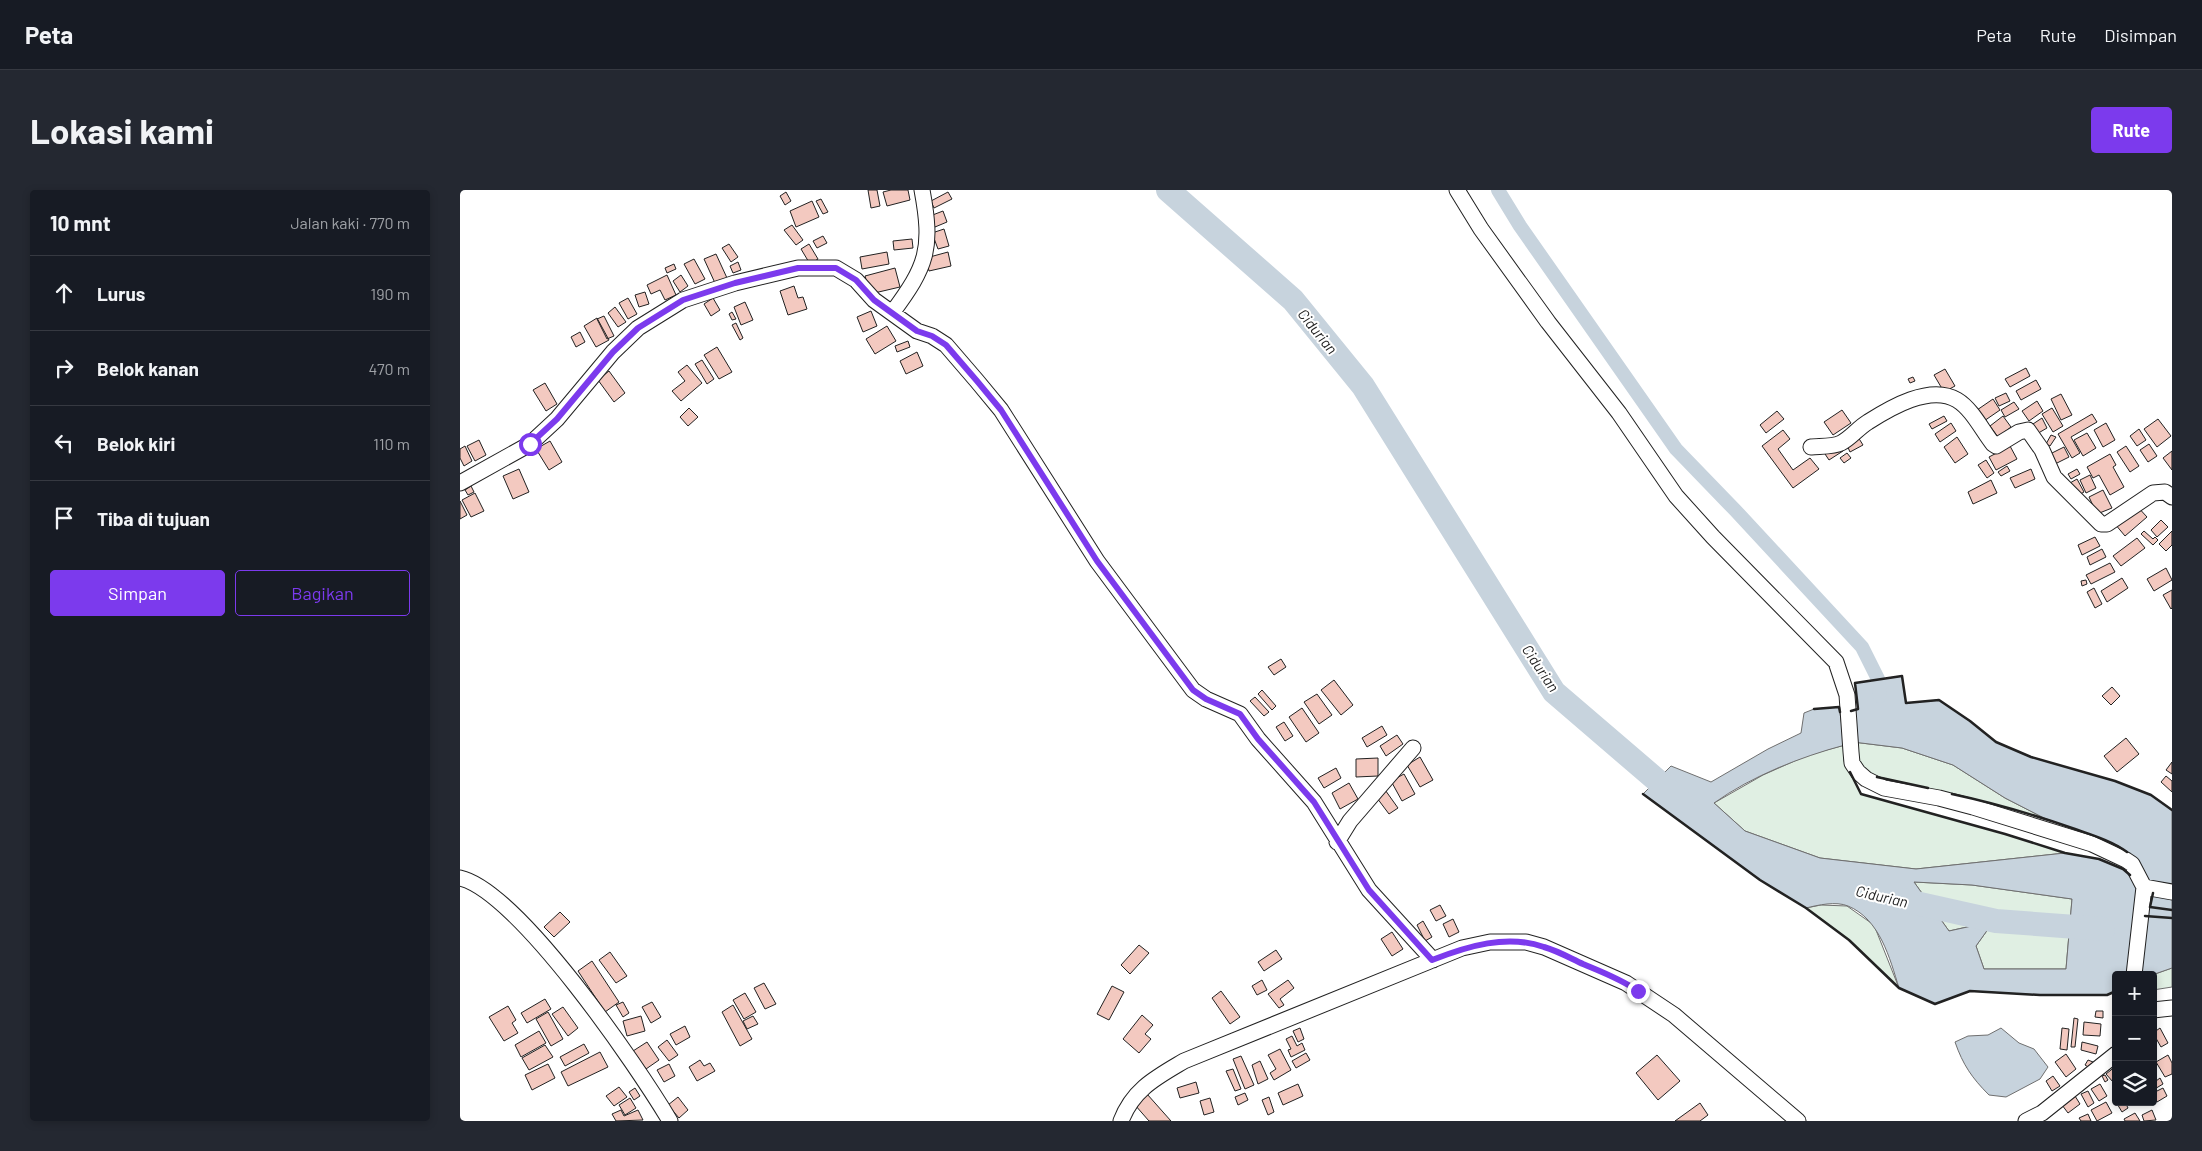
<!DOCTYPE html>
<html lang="id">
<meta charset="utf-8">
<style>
:root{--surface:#171b24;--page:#242831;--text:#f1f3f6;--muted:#9ea1a6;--line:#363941;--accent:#7c3aed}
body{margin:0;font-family:Barlow,sans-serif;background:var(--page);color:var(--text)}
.controls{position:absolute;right:15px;bottom:15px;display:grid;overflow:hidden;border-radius:5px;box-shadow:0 2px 8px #0003}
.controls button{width:45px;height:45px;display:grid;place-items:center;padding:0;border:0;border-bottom:1px solid var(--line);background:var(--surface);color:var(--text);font:25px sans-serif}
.stop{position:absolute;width:15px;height:15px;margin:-11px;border:4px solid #7c3aed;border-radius:50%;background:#fff}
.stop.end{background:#7c3aed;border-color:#fff;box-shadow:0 1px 5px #0008}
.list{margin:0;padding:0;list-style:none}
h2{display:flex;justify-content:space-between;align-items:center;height:65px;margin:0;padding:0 20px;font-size:21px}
h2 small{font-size:16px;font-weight:400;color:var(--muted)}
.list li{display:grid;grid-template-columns:32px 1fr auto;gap:15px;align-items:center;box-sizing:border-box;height:75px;padding:0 20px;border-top:1px solid var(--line)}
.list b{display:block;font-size:19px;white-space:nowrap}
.list em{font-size:16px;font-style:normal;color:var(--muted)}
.actions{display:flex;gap:10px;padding:15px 20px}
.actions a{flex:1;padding:11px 0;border:1px solid var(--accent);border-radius:5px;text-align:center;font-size:18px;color:var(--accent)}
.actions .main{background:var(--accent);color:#fff}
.icon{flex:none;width:28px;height:28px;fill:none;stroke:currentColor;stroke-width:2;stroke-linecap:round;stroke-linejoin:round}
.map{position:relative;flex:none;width:1712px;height:931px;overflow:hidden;border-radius:5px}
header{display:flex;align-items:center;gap:30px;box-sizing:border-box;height:70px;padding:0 25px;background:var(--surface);border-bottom:1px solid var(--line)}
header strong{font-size:24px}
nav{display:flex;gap:28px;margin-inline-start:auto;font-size:18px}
.intro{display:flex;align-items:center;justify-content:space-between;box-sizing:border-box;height:120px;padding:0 30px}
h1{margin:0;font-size:35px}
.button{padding:12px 22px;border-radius:5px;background:var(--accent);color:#fff;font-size:18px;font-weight:700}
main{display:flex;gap:30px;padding:0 30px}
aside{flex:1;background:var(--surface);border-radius:5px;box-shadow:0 2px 8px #0003}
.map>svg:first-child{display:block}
.green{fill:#e0efe3;stroke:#6f6f6f}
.water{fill:#c7d3dd;stroke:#6f6f6f;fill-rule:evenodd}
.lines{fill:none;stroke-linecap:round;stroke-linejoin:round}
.canal{stroke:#c7d3dd;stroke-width:14}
.river{stroke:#c7d3dd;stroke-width:24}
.building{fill:#f3c9c0;stroke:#222}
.minor-casing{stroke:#222;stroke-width:17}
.minor{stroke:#fff;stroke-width:15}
.wall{stroke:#222;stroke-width:2.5}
.route{stroke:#7c3aed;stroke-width:6}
.labels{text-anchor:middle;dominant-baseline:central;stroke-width:4;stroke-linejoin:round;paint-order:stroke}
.water-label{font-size:15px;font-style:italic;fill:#222;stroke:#fff}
</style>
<header>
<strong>Peta</strong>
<nav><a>Peta</a><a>Rute</a><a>Disimpan</a></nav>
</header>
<div class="intro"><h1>Lokasi kami</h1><a class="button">Rute</a></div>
<main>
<aside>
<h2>10 mnt<small>Jalan kaki · 770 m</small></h2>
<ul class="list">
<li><svg class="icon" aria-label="ahead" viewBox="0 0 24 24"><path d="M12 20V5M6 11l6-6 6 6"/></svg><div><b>Lurus</b></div><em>190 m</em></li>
<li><svg class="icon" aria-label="right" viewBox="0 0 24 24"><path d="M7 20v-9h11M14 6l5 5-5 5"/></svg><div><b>Belok kanan</b></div><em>470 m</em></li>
<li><svg class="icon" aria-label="left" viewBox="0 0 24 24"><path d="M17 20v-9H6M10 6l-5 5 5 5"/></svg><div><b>Belok kiri</b></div><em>110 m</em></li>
<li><svg class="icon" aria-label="arrive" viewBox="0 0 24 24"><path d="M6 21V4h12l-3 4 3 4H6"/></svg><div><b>Tiba di tujuan</b></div></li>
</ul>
<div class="actions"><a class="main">Simpan</a><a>Bagikan</a></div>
</aside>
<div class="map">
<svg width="1712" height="931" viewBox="0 0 1712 931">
<rect width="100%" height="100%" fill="#fff"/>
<path class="green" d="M1393,552L1442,558L1493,575L1545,608L1584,628L1509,608L1410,585L1397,573Z
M1385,555L1384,571L1401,604L1545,644L1605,663L1456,679L1360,668L1285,641L1254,613L1303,585L1348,565Z
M1454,692L1512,695L1612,709L1606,779H1524L1516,756L1531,735L1520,734L1489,741Z
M1361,715L1387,716L1414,735L1439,798L1389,750L1346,718Z
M1712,778V797L1693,800L1692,785Z"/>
<path class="water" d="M1442,486L1446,513L1479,510L1510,531L1536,552L1571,567L1655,591L1691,605L1712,620V699L1692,696L1676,670L1659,656L1584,628L1545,608L1493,575L1442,558L1393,552L1391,520L1398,518L1395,493Z
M1379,517L1385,555C1340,567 1292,586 1254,613L1285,641L1360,668L1456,679L1605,663L1639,669L1663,679L1676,690L1679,703L1669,785H1656V801L1647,805H1580L1510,801L1475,814L1439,798C1430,769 1420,729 1388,716C1376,711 1358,715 1346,718L1300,690L1183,604L1211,576L1251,592L1308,559L1341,543L1344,523L1354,519ZM1454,692L1512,695L1612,709L1606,779H1524L1516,756L1531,735L1521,734L1489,741Z
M1685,703L1712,705V778L1692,785H1676Z
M1541,838L1559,853L1574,859L1588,877L1580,889L1546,907L1529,905C1512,888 1503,875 1495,852L1508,846L1528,845Z"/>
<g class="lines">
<path class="canal" d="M1038,0L1060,36L1216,259L1275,320L1402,457L1418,489L1420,506"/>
<path class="river" d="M708,0L833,110L903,196L1094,502L1221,611
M1442,710L1536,731L1643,739"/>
</g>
<path class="building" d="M408,0H417L420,16L411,18Z
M431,0H448L450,10L427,16L423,2Z
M326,2L331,11L325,15L320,6Z
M488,2L492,9L474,18L471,11Z
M361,9L368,22L363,24L356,11Z
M352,11L359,27L336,37L330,21Z
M483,21L487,32L475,37L470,26Z
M332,35L343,50L336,55L324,40Z
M484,39L489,56L478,59L472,43Z
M363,46L367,53L357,58L353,51Z
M452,49L453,58L434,60L433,51Z
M269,54L278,67L271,72L262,58Z
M349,54L358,69L350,74L341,59Z
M427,62L429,74L402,79L400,67Z
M488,62L491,76L469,81L466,68Z
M256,64L267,88L255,93L244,69Z
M234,69L245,89L235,94L224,74Z
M278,72L281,80L273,83L270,76Z
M214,74L216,79L207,83L205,78Z
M435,78L440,97L410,104L405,86Z
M207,85L216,105L205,110L200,100L191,104L187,95Z
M221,85L228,96L220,102L213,91Z
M334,96L338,108L343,107L347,119L328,125L320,101Z
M185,102L189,114L179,117L175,105Z
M168,108L177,124L168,129L159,113Z
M253,108L260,120L251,126L244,114Z
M285,112L293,130L281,135L274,117Z
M155,117L166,132L158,137L148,123Z
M411,121L417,136L403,142L397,127Z
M272,122L276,129L272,130L269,124Z
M144,126L154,146L147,149L137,129Z
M137,128L149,150L136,157L124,136Z
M276,133L283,148L280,150L272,135Z
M427,136L436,151L415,164L406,149Z
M120,142L125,152L116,157L111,147Z
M448,151L450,157L437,162L435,156Z
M257,157L272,182L259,189L244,165Z
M457,162L463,176L446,184L440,171Z
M242,170L254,189L247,194L235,174Z
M227,175L242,193L221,211L212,201L225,191L218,182Z
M1566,178L1570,186L1550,197L1545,189Z
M1485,179L1495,196L1484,202L1474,185Z
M149,181L165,203L154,212L138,190Z
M1453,187L1455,191L1450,193L1448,189Z
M1576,190L1581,199L1561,210L1556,201Z
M85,193L97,214L86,221L73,200Z
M1546,203L1550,211L1539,216L1535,208Z
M1601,204L1612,225L1601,230L1591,209Z
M1533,209L1540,220L1524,231L1517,220Z
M1577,211L1583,221L1569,231L1562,221Z
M1554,212L1559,219L1545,227L1541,220Z
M229,218L238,227L228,236L220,227Z
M1592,218L1603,236L1593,242L1582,224Z
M1382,220L1391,233L1373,245L1364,232Z
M1317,221L1324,229L1306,243L1300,235Z
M1632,224L1637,232L1611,247L1620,263L1612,268L1598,244Z
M1484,226L1487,231L1472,239L1469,234Z
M1543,226L1551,237L1538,247L1530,236Z
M1582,228L1587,238L1575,245L1570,236Z
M1698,229L1711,246L1697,257L1684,239Z
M1491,233L1496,241L1480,252L1475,244Z
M1646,233L1655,250L1643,257L1634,240Z
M1679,239L1686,250L1677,256L1670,246Z
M1323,240L1330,249L1318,259L1333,280L1350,268L1359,279L1333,298L1302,256Z
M1627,243L1636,258L1623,266L1614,250Z
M1591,245L1596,247L1590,256L1586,254Z
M1398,247L1403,255L1390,262L1386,253Z
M1497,247L1508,264L1495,273L1484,257Z
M19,250L26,265L15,271L7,256Z
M90,251L102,272L89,280L76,259Z
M1689,254L1697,266L1688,272L1680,260Z
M1379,255L1383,261L1369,270L1365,264Z
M5,256L12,271L4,276L0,268V259Z
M1550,256L1557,269L1536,280L1529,267Z
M1666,256L1679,276L1670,282L1657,262Z
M1604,257L1609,267L1593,275L1588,265Z
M1712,261V280L1703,268Z
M1387,263L1391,268L1384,273L1380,268Z
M1650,264L1656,275L1653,277L1664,297L1650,305L1639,285L1633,288L1627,277Z
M1526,270L1534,283L1527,288L1518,275Z
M1547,276L1550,281L1541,286L1538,282Z
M59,279L69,302L53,309L43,286Z
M1571,279L1575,289L1555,298L1550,288Z
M1617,279L1620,284L1611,289L1608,284Z
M1630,285L1636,298L1626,303L1620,290Z
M1617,289L1624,302L1617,306L1610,293Z
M1531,290L1537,303L1513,314L1508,302Z
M11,296L14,302L8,305L5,300Z
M1643,300L1652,318L1637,324L1629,307Z
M15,303L24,321L11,327L2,310Z
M0,311L7,325L0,329Z
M1676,315L1687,327L1665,346L1655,334Z
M1701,330L1708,337L1697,347L1691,340Z
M1684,341L1693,349L1695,347L1698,350L1693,355L1681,344Z
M1712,341V355L1706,361L1699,354Z
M1635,347L1640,356L1622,365L1618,355Z
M1677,348L1685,358L1661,376L1653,366Z
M1642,359L1646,367L1630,375L1627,367Z
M1650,373L1655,382L1631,394L1626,385Z
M1706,378L1712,390L1694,401L1687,389Z
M1662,388L1668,398L1647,412L1641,401Z
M1626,390L1627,394L1622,396L1621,391Z
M1634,398L1642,414L1635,418L1627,402Z
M1712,400V418L1711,419L1703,405Z
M821,469L826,477L814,485L808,477Z
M874,490L893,515L881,525L861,500Z
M1652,497L1660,506L1651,515L1642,506Z
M802,500L816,516L812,520L798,504Z
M857,504L872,525L859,534L844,512Z
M795,507L809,522L804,526L790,511Z
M842,518L859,543L846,552L829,527Z
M824,532L833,546L825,551L816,537Z
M922,536L927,545L907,557L902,548Z
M937,545L943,554L926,566L920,556Z
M1666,548L1679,564L1657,582L1644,566Z
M960,567L973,590L960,597L947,575Z
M918,568V586L896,587V569Z
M1712,572V584L1706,580Z
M876,578L881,588L864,598L858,588Z
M944,584L955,604L942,611L931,591Z
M1706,586L1712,591V602L1701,592Z
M889,593L898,609L880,619L872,603Z
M923,597L938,618L929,624L914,604Z
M980,715L986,726L976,731L970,720Z
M100,722L110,732L94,747L84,737Z
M993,729L999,742L989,747L983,734Z
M963,731L972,747L965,751L957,735Z
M932,742L943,759L932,766L921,749Z
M679,755L689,763L670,784L661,775Z
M816,760L822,769L804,781L798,772Z
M150,762L167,786L156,793L139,770Z
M132,771L159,812L145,822L118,781Z
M802,790L807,800L797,805L792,796Z
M828,790L834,798L820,809L824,815L819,818L808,804Z
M304,793L316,814L305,819L294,798Z
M652,796L664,802L649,830L637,824Z
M761,801L780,827L770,834L752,808Z
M285,803L296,822L284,829L273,810Z
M85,809L91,819L67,833L61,823Z
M163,812L169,823L163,827L156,815Z
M192,812L201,827L191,833L182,817Z
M273,815L292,849L280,856L262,822Z
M48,816L56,830L52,833L58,843L44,851L29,827Z
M103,817L118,838L108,846L92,824Z
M1636,821H1643V828L1635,827Z
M88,822L103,849L91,856L76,829Z
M682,825L693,835L685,844L691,849L679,863L663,849Z
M181,826L185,841L167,846L163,831Z
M293,826L298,834L287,839L283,831Z
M1614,828L1618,829L1615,857H1611Z
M1624,832L1641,834L1640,846L1623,845Z
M225,836L230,847L216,855L210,844Z
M840,838L844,849L838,852L833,841Z
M1602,838L1609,839L1607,860L1600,859Z
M1700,838L1708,853L1701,857L1693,843Z
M79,841L86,853L61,867L55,855Z
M832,846L837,856L842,853L845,860L831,867L828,860L831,859L826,849Z
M207,850L218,865L209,871L198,857Z
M187,852L199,870L186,879L173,861Z
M1622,852L1638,856L1636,864L1621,860Z
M124,854L129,863L105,876L100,867Z
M85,855L93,867L69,880L62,868Z
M820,859L831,880L814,890L810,883L816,879L808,865Z
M140,862L148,877L108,896L101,882Z
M846,863L850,870L836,878L832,871Z
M1606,864L1616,879L1606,887L1595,872Z
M1197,865L1220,891L1198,910L1176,883Z
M1708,865L1712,873V884L1705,887L1696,872Z
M781,866L794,895L785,899L773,869Z
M240,870L244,876L250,873L255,881L237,891L229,877Z
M1628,870L1633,872L1630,878L1625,875Z
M800,871L808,889L798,894L792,875Z
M88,874L95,888L72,900L65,885Z
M209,874L215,886L204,892L197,880Z
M1656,876V890L1653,892L1646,884Z
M773,879L781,899L775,901L766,881Z
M1645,885L1648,890L1645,892L1642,886Z
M1593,886L1600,896L1592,901L1586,891Z
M1693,886L1696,891L1700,888L1703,894L1693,900Z
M736,892L739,903L720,908L717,898Z
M838,894L843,906L823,915L818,903Z
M1640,894L1647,906L1639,911L1631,899Z
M159,897L167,907L154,916L146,906Z
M175,898L180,906L174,910L169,902Z
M1703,898L1707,906L1697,912L1693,903Z
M1628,901L1634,913L1628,917L1621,904Z
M785,903L788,910L778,915L775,907Z
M687,904L711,931H689L675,915Z
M1615,906L1620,914L1608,923L1602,915Z
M218,907L228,920L219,928L208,915Z
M809,907L814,922L808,925L802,910Z
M170,908L176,918L165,925L159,915Z
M750,908L754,922L744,925L740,911Z
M1646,912L1652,923L1637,931L1631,920Z
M1656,912H1665L1668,918L1662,922Z
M1240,913L1248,925L1240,931H1215Z
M161,920L164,926L178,920L183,930L156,931L152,924Z
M1692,920L1696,930L1684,931L1682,925Z
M1675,923L1680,931H1665L1664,929Z
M1628,924L1631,931H1621L1619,928Z"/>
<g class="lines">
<g class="minor-casing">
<path id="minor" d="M997,0L1021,39L1088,132L1159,223L1216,306L1253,347L1376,472L1387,505L1391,562L1392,573L1398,582L1406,589L1424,598L1479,608L1513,617L1632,654L1666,670L1672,674L1684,697L1674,785
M432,123C467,76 473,59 462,0
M1351,257C1359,256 1373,257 1381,253C1391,248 1398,238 1408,232C1430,218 1470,194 1497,210C1512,219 1522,240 1533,254L1536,256L1559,242L1568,240L1582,260L1594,287L1641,334H1647L1693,303L1705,302L1712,307
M0,293L70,254L97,229L153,162L178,138L223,110L275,93L338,78H376L396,90L414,110L432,123L457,141L472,146L486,155L517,191L541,220L637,371L733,500L746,509L780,524L798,549L854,612L909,700L973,770
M877,652L890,631L953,558
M0,688C58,701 178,877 210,931
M1684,697L1712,702
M1693,820L1712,818
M661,931C673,899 697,887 724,871L1002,758L1030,752H1066L1084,757L1166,793L1214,825L1338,931
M1566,931L1582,923L1656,864"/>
</g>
<use href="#minor" class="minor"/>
<path class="wall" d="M1354,519L1379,517L1380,522
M1391,521L1398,519L1395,493L1442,486L1446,513L1479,510L1510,531L1536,552L1571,567L1655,591L1691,605L1712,620
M1390,582L1401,604L1545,644L1605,663L1639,669L1663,679L1670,685
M1417,587L1468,598
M1183,604L1300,690L1346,718L1389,750L1439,798L1475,814L1510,801L1580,805H1647L1656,801
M1492,604C1534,613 1575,625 1615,639C1632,645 1652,651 1667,662
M1693,703L1690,717L1712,720
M1685,726L1712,728"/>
</g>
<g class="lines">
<path class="route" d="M70,254L97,229L153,162L178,138L223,110L275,93L338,78H376L396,90L414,110L432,123L457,141L472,146L486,155L517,191L541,220L637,371L733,500L746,509L780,524L798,549L854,612L909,700L972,770C1008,756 1047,744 1084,757C1098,761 1110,768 1123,774C1142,782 1161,789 1178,801"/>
</g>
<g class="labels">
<g class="water-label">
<text transform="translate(858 141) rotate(51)">Cidurian</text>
<text transform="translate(1081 478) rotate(56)">Cidurian</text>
<text transform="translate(1422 706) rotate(13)">Cidurian</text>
</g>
</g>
</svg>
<div class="controls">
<button>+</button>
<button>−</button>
<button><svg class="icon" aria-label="layers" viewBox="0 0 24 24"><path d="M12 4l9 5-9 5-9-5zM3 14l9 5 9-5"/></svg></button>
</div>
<div class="stop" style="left:70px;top:254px"></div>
<div class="stop end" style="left:1178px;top:801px"></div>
</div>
</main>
